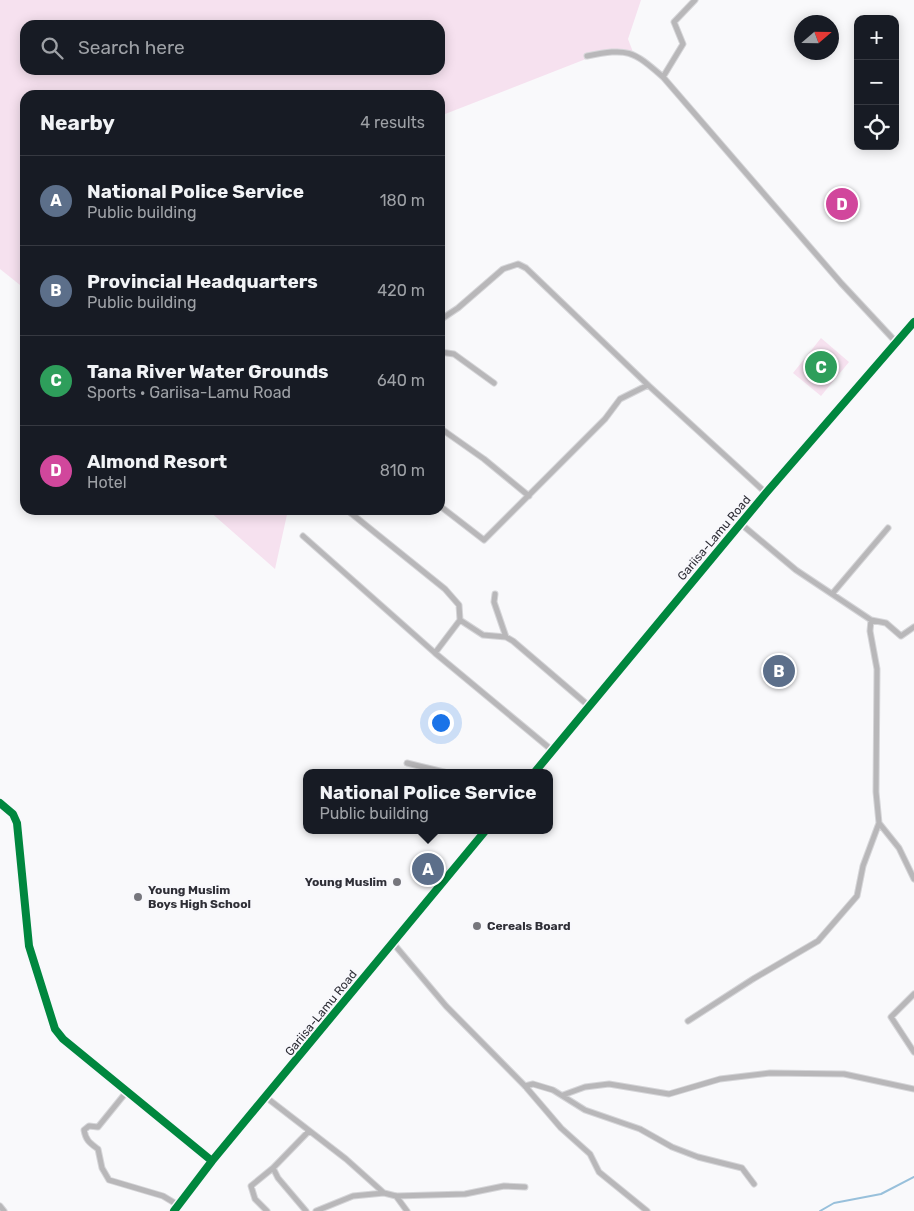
<!DOCTYPE html>
<meta charset="utf-8">
<style>
:root{--surface:#171b24;--page:#242831;--text:#f1f3f6;--muted:#9ea1a6;--line:#363941;--accent:#db2777}
body{margin:0;font-family:Rubik,sans-serif;background:var(--page);color:var(--text)}
.controls{position:absolute;right:15px;top:15px;display:grid;overflow:hidden;border-radius:10px;box-shadow:0 2px 12px #0003}
.controls button{width:45px;height:45px;display:grid;place-items:center;padding:0;border:0;border-bottom:1px solid var(--line);background:var(--surface);color:var(--text);font:25px sans-serif}
.compass{position:absolute;left:794px;top:15px;width:45px;height:45px;border-radius:50%;background:var(--surface);box-shadow:0 2px 12px #0003;rotate:70deg}
.you{position:absolute;left:440px;top:722px;width:18px;height:18px;margin:-12px;border:4px solid #fff;border-radius:50%;background:#1a73e8;box-shadow:0 0 0 8px #1a73e833}
.badge{display:grid;place-items:center;width:32px;height:32px;border-radius:50%;background:var(--accent);color:#fff;font-size:16px;font-weight:700}
.pin{position:absolute;translate:-50% -50%;border:2px solid #fff;box-shadow:0 1px 5px #0006}
.popup{position:absolute;left:303px;top:769px;width:250px;height:65px;box-sizing:border-box;display:grid;place-content:center;border-radius:10px;background:var(--surface);filter:drop-shadow(0 1px 4px #0005);font-size:16px;white-space:nowrap;color:var(--muted)}
.popup b{font-size:19px;color:var(--text)}
.popup::after{content:'';position:absolute;left:50%;top:100%;margin-left:-10px;border:10px solid transparent;border-top-color:var(--surface)}
.list{margin:0;padding:0;list-style:none}
h2{display:flex;justify-content:space-between;align-items:center;height:65px;margin:0;padding:0 20px;font-size:21px}
h2 small{font-size:16px;font-weight:400;color:var(--muted)}
.list li{display:grid;grid-template-columns:32px 1fr auto;gap:15px;align-items:center;box-sizing:border-box;height:90px;padding:0 20px;border-top:1px solid var(--line)}
.list b{display:block;font-size:19px;white-space:nowrap}
.list p{margin:0;font-size:16px;white-space:nowrap;color:var(--muted)}
.list em{font-size:16px;font-style:normal;color:var(--muted)}
.icon{flex:none;width:28px;height:28px;fill:none;stroke:currentColor;stroke-width:2;stroke-linecap:round;stroke-linejoin:round}
.map{position:relative;flex:none;width:914px;height:1211px;overflow:hidden}
.search{position:absolute;background:var(--surface);box-shadow:0 2px 12px #0003;left:20px;top:20px;width:425px;height:55px;display:flex;align-items:center;gap:12px;box-sizing:border-box;padding:0 18px;border-radius:15px;color:var(--muted);font-size:19px}
.panel{position:absolute;background:var(--surface);box-shadow:0 2px 12px #0003;left:20px;top:90px;width:425px;height:425px;border-radius:15px}
.map>svg:first-child{display:block}
.green{fill:#f6e1ef;fill-rule:evenodd}
.lines{fill:none;stroke-linecap:round;stroke-linejoin:round}
.stream{stroke:#98c0db;stroke-width:2}
.street-casing{stroke:#d5d5d8;stroke-width:7}
.secondary-casing{stroke:#d5d5d8;stroke-width:9}
.street{stroke:#b8b7b9;stroke-width:5}
.secondary{stroke:#b8b5b9;stroke-width:8}
.cycleway-casing{stroke:#f8f8fc;stroke-width:11}
.cycleway{stroke:#00873e;stroke-width:8}
.poi-dot{fill:#76767c;stroke:#f8f8fc;stroke-width:2}
.labels{text-anchor:middle;dominant-baseline:central;stroke-width:4;stroke-linejoin:round;paint-order:stroke}
.street-label{font-size:12px;fill:#2f2f37;stroke:#f8f8fc}
.poi-label{font-size:12px;font-weight:bold;fill:#2f2f37;stroke:#f8f8fc;text-anchor:start}
</style>
<div class="map">
<svg width="914" height="1211" viewBox="0 0 914 1211">
<rect width="100%" height="100%" fill="#f9f9fb"/>
<path class="green" d="M0,0H641L628,39L633,52L591,57L440,116V95H25V289L0,269ZM25,25H440V70H25Z
M821,338L849,362L821,396L793,373Z
M208,510H288L275,569Z"/>
<g class="lines">
<path class="stream" d="M820,1211L834,1203L881,1194L914,1177"/>
<g class="street-casing">
<path id="street" d="M587,56C628,48 632,50 663,77L841,283L896,342
M663,77L683,44L674,22L695,0
M440,320L458,308L503,269L518,264L526,268L648,385L766,493
M440,352L454,354L494,383
M440,428L484,459L529,496
M440,506L484,540L605,419L620,399L648,385
M347,510L445,589L459,605L460,620L435,653L553,751
M741,524L796,570L871,620L886,623L901,636L914,627
M303,536L435,653
M495,594L494,602L506,637
M832,594L888,528
M460,620L483,635L506,637L513,641L589,706
M871,620L870,631L877,669L876,792L879,823L899,848L914,879
M407,763L448,773
M0,803L13,814L17,823L29,946L55,1029L63,1039L212,1161
M393,943L446,1006L525,1086L561,1128L590,1154L599,1172L647,1211
M914,994L891,1017L914,1052
M688,1021L753,979L818,941L857,896L863,866L879,823
M525,1086L533,1084L553,1090L585,1110L640,1129L672,1147L698,1157L742,1168L754,1184
M128,1090L98,1127L89,1126L84,1130C86,1141 90,1143 98,1149L102,1168L109,1180L163,1196L178,1205
M563,1095L585,1087L609,1084L669,1094L720,1079L770,1073L844,1074L914,1089
M267,1098L346,1159L384,1193L396,1196L465,1194L504,1186L525,1187
M396,1196L407,1211
M0,1206L4,1211
M267,1211L255,1199L251,1186L273,1168
M306,1211L278,1178L273,1168L309,1131
M316,1211L353,1196L384,1193"/>
</g>
<g class="secondary-casing">
<path id="secondary" d="M534,773L766,493L914,322
M174,1211L212,1161L486,830"/>
</g>
<use href="#street" class="street"/>
<use href="#secondary" class="secondary"/>
<g class="cycleway-casing">
<path id="cycleway" d="M534,773L766,493L914,322
M0,803L13,814L17,823L29,946L55,1029L63,1039L212,1161
M174,1211L212,1161L486,830"/>
</g>
<use href="#cycleway" class="cycleway"/>
</g>
<g class="poi-dot">
<circle cx="397" cy="882" r="5"/>
<circle cx="138" cy="897" r="5"/>
<circle cx="477" cy="926" r="5"/>
</g>
<g class="labels">
<g class="street-label">
<text transform="translate(714 538) rotate(-50)">Gariisa-Lamu Road</text>
<text transform="translate(321 1013) rotate(-51)">Gariisa-Lamu Road</text>
</g>
<g class="poi-label">
<text x="387" y="882" text-anchor="end">Young Muslim</text>
<text x="148" y="890">Young Muslim<tspan x="148" dy="14">Boys High School</tspan></text>
<text x="487" y="926">Cereals Board</text>
</g>
</g>
</svg>
<div class="controls">
<button>+</button>
<button>−</button>
<button><svg class="icon" aria-label="locate" viewBox="0 0 24 24"><circle cx="12" cy="12" r="6"/><path d="M12 2v4M12 18v4M2 12h4M18 12h4"/></svg></button>
</div>
<svg class="compass" viewBox="-18 -18 36 36"><path d="M0-13l5 13h-10z" fill="#e53935"/><path d="M0 13l5-13h-10z" fill="#9ea1a6"/></svg>
<div class="you"></div>
<div class="pin badge" style="left:428px;top:869px;background:#5c6f8a">A</div>
<div class="popup"><b>National Police Service</b>Public building</div>
<div class="pin badge" style="left:779px;top:671px;background:#5c6f8a">B</div>
<div class="pin badge" style="left:821px;top:367px;background:#2e9e5b">C</div>
<div class="pin badge" style="left:842px;top:204px;background:#d1479c">D</div>
<div class="search"><svg class="icon" aria-label="search" viewBox="0 0 24 24"><circle cx="10" cy="10" r="6"/><path d="M15 15l6 6"/></svg>Search here</div>
<section class="panel">
<h2>Nearby<small>4 results</small></h2>
<ul class="list">
<li><span class="badge" style="background:#5c6f8a">A</span><div><b>National Police Service</b><p>Public building</p></div><em>180 m</em></li>
<li><span class="badge" style="background:#5c6f8a">B</span><div><b>Provincial Headquarters</b><p>Public building</p></div><em>420 m</em></li>
<li><span class="badge" style="background:#2e9e5b">C</span><div><b>Tana River Water Grounds</b><p>Sports · Gariisa-Lamu Road</p></div><em>640 m</em></li>
<li><span class="badge" style="background:#d1479c">D</span><div><b>Almond Resort</b><p>Hotel</p></div><em>810 m</em></li>
</ul>
</section>
</div>
